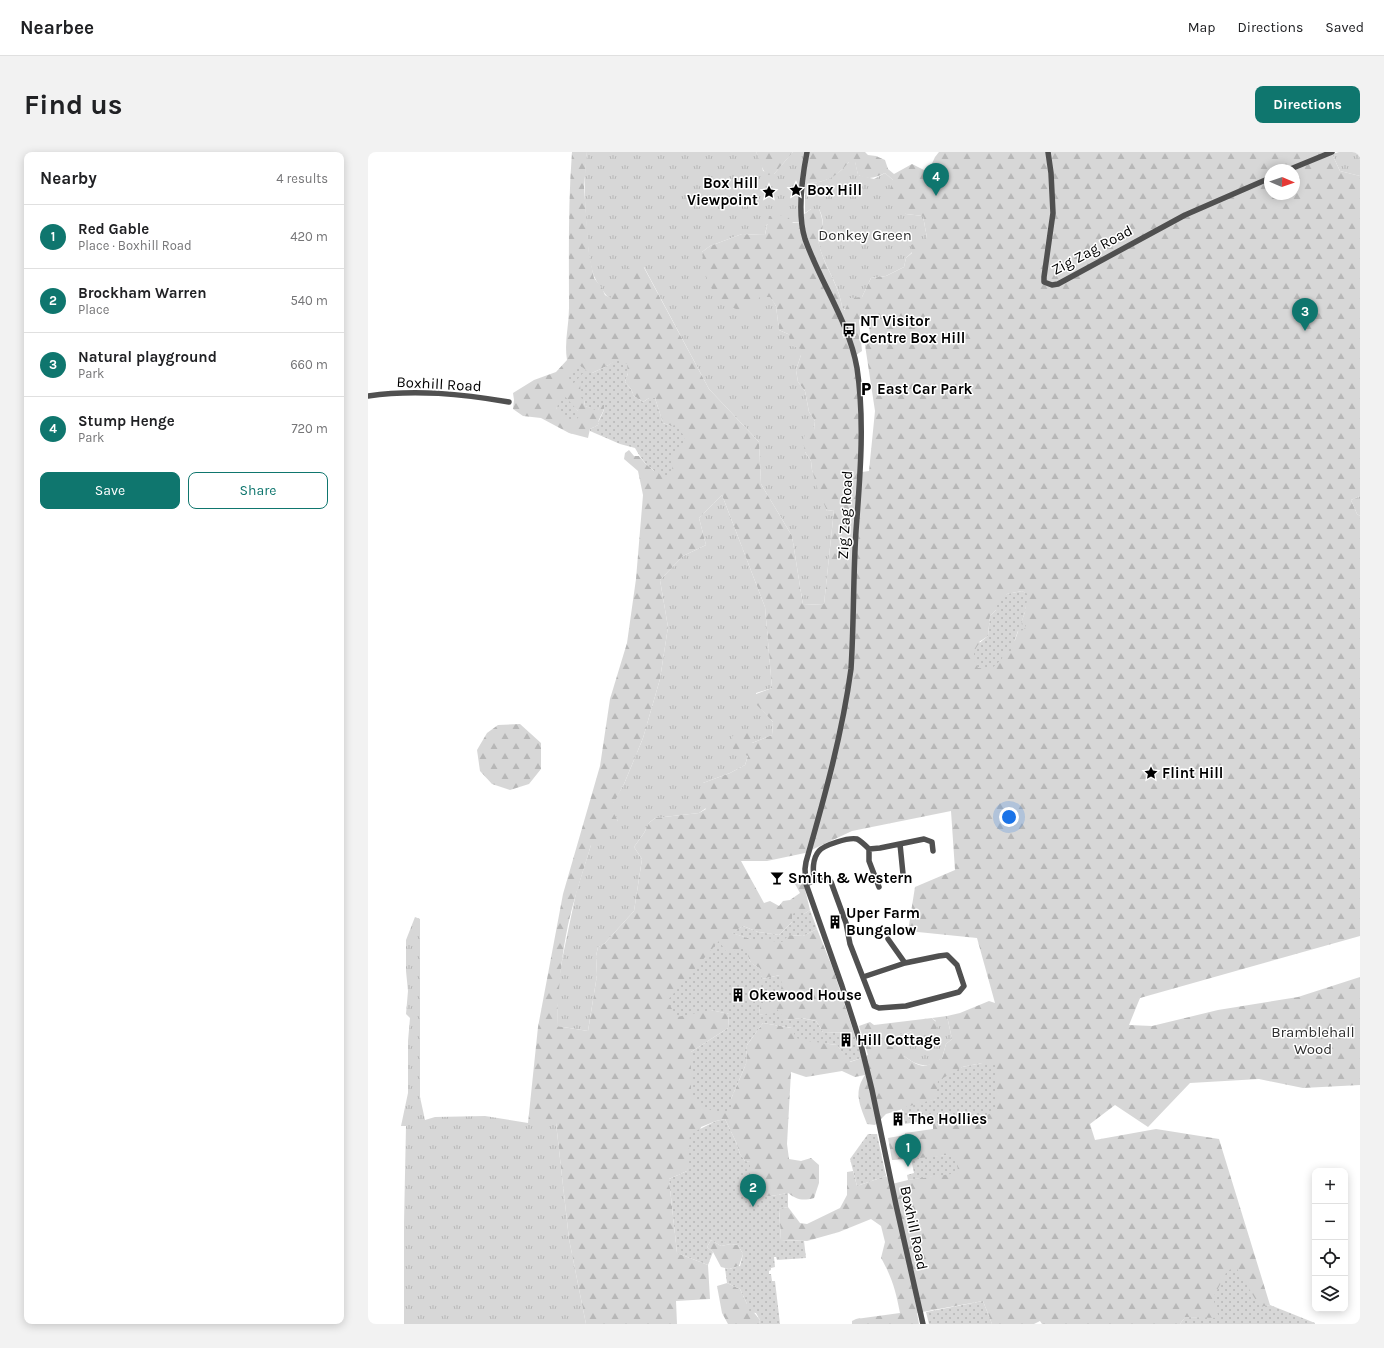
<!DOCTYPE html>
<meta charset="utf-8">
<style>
:root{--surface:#fff;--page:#f2f2f2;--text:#202124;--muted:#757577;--line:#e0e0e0;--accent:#0f766e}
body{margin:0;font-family:Karla,sans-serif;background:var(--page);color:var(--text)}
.controls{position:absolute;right:12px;bottom:12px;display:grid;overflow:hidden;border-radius:8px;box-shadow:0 2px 10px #0003}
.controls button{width:36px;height:36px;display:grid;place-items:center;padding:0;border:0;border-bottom:1px solid var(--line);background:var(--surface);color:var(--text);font:20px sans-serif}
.compass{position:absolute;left:896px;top:12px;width:36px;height:36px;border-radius:50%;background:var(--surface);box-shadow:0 2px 10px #0003;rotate:92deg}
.you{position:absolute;left:641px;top:665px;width:14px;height:14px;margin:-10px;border:3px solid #fff;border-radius:50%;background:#1a73e8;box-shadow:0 0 0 6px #1a73e833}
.badge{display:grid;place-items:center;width:26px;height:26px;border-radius:50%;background:var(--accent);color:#fff;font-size:13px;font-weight:700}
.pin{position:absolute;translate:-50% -33px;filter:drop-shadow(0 1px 2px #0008)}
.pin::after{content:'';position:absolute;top:21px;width:14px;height:12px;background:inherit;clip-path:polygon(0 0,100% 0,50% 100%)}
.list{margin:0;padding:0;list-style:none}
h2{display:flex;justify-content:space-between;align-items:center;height:52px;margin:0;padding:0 16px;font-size:17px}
h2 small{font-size:13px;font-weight:400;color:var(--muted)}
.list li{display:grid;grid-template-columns:26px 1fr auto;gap:12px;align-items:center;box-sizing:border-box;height:64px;padding:0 16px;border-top:1px solid var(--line)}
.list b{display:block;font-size:15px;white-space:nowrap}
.list p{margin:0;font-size:13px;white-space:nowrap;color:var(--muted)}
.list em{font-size:13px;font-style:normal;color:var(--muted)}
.actions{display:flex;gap:8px;padding:12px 16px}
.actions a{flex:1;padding:9px 0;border:1px solid var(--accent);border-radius:8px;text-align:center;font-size:14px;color:var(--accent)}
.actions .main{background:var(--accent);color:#fff}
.icon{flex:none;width:22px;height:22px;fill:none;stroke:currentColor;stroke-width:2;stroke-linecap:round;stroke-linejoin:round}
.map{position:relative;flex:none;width:992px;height:1172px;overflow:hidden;border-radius:8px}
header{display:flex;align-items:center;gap:24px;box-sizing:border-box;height:56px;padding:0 20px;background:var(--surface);border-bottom:1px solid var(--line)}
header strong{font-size:19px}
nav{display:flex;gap:22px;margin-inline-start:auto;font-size:14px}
.intro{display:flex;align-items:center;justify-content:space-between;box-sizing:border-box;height:96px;padding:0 24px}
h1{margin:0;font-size:28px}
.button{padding:10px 18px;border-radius:8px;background:var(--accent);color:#fff;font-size:14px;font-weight:700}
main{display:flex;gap:24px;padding:0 24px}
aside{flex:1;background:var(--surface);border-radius:8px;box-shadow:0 2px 10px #0003}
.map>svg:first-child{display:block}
.grass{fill:url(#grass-tufts)}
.forest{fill:url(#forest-firs);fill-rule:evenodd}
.garden{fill:url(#garden-dots)}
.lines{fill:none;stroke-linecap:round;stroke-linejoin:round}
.minor{stroke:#505050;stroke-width:5.5}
.labels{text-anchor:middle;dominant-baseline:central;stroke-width:3;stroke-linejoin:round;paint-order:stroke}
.poi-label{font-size:15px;font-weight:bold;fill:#000;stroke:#fff;text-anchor:start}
.park-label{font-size:15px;fill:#2e2e2e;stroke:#fff}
.street-label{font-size:15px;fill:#000;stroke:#fff}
</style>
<header>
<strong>Nearbee</strong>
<nav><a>Map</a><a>Directions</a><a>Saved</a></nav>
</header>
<div class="intro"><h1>Find us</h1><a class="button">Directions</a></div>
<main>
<aside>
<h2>Nearby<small>4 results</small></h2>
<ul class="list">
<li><span class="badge">1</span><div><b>Red Gable</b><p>Place · Boxhill Road</p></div><em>420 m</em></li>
<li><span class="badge">2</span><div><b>Brockham Warren</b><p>Place</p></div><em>540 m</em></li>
<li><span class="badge">3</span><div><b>Natural playground</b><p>Park</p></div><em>660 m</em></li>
<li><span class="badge">4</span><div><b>Stump Henge</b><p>Park</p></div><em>720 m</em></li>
</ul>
<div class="actions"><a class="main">Save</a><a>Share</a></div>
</aside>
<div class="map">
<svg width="992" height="1172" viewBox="0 0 992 1172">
<defs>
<pattern id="grass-tufts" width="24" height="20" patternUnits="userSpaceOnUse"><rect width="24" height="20" fill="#d7d7d7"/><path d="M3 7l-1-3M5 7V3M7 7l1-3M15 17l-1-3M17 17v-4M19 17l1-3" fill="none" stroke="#b7b7b7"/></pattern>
<pattern id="forest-firs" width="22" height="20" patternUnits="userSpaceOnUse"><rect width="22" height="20" fill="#d7d7d7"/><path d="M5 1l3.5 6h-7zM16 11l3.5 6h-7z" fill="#b7b7b7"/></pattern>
<pattern id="garden-dots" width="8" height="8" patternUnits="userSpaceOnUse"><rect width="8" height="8" fill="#d7d7d7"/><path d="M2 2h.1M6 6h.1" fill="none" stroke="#b7b7b7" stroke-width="1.8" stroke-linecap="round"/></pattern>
</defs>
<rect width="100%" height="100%" fill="#fff"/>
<path class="grass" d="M219,0H388L393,9L395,19L406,22L425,0H436L431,70L399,72L397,83L374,82L342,94L334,100V105L392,145L402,144L408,154L411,178L420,182L433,197V203L428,218L430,230L437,239L441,260L447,269L446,278L437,300L443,309L444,318L459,359L466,358L456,452L435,453L424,384L393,332L391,290L341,237L276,115L242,147C237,143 228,129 226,124C221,110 220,95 219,81C217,54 215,27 219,0Z
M971,0H992V24L972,19L964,2Z
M487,9L490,23L506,27L517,21L525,28L538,62L555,64L559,86L538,106L536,115L518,124L503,126L494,145L478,158L474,156C472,134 456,114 451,93C450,87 455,81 455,75C455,68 454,63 451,57H443L437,61V28L442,31C459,30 470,23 481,10Z
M354,343L397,455L404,536L388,541V551L405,570L404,583L384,591L377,613L362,621L335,631L338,656L331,661L287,666L281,671L276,681L266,695L274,707L266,759L236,792L230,795L228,804L229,823L220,879L189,874L190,834L195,803L208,741L223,693L250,669L242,656L256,632L275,586L292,527L300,475L292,428L315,404L338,393L331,366Z
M992,344V364L989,362L983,348Z
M47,765L52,767V945L57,968L67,965L117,964L160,971H188L201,1087L218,1172H36V1071L38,974H33L40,941V889L42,866L38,862L40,839L38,819V788Z
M579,864L584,887L578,892L574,906C570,909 564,913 560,913C543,915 529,897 518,886L523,882H536L544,879H556L568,869L564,866Z"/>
<path class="forest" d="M204,0H219L216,35L221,101L226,126L234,136L237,143L242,146L264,111L273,110L341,237L391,290L393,332L424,384L435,453L456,452L466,358L459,359L450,338L444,318L443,309L437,300L435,289L438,279L446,278L447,269L441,260L437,239L430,230L428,218L433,203V197L424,194L420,182L411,178L408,154L402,145H392L379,160C374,158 368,158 364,155C342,145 335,121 334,100L342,94L374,82L397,83L401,64L418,63L425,71L435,70V63L443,57H451C454,64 456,74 454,81C453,85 450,88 451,92C456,115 472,134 474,156L477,158L482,146L494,145L503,126L518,124L536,115L538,106L544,101L543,93L559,86L555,64L538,62L520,44L525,28L517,21C507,26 501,28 490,23L487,10H481C469,24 460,30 441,31L437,28L441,0H497L500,3L508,4L517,8L520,17L526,22L544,12L558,19L561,18L567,5L571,0H963L972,19L992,24V344L983,348L989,362L992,364V784L772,846L761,873L784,874L850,858L930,845L992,825V933L935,936L891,927L822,931L780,975L747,953L722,972L727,988L788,977L851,987L902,1153L851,1167L817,1165L812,1172H674L672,1169L666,1172H624L615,1149L549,1161L551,1172H484V1169L488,1167L532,1161C528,1140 524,1125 513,1106L517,1090L513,1074L503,1067L471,1080L439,1089L413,1088L411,1057L420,1055L432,1071L439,1072L472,1056L479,1043V1020L485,1019L489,1034L518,1024L524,1032L540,1028L589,1020L579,1003L560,1006L524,1008L520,986L537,983V981L565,977V972H585L628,912L614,911L594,915L569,947L518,962L507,973L499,972C492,953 485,941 497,923L487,925L474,919L438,925L423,920L419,992L421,1007L433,1009L443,1006L451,1013V1031L446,1046C435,1049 429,1048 420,1041L403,1044H397L392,1037L382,1030V1010L377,1009L372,1002L368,990L357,967L348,969L333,975L319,1019L301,1027L309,1101L340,1113L342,1147L308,1149L309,1172H218L201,1087L188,971H160L170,875L195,742L232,614L242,547L259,491L268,427L275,343L270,319L256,307L257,301L261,298L266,304H271L277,311L286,319L303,274L295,271L287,246H281L275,250L266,244L263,237L257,230L260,221L249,208L239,214L224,221L216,248L217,254L230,258L232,253H236C237,261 230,265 230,273L222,277L220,286L201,281L173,266L155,264L145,257L146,248L145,241L166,228L188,220L199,208C196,190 201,174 201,156C201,104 200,52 204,0ZM902,18H926V42H902ZM493,163L499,164L502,181L497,193L507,259L501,319L494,320L488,203L494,199L491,169ZM196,244L204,254L210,259L188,257ZM354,343L397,455L404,536L383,544V550L388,552L405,570L404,583L384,591L382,581L371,577L364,585L365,597L380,604L377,613L362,621L335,631L330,648L338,657L331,661L287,666L281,671L276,681L266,695L274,707L266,759L236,792L230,795L228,804L229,823L220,879L189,874C190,840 193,807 200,773C206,746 215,720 223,693L229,694L249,679L250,669L243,656L256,632L275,586L292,527L300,475L292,428L315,404L338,393L331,366ZM654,439L659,442L657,460L647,488L635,499L611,490L620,484L622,464L628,458L639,442ZM583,659L587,718L547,735L540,779L609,786L627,851L621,849L592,861L579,864L584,887L578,892L574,906C555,917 553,916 536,904L537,893L518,886L523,882H536L544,879H556L568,877L571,873L564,866L506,873L502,870L491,874L500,903L494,906L482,910L469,893L461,892L424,876L395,871L379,893L378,912L363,947V958L337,954L323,946V900L360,876L361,862L343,858L380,805L383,811L391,816L394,827L412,823L392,854L391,862L417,868L434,866L448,869L455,880L486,881L465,817L449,777L435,784L421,783L383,787L364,781L375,774L390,780L411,783L424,770L442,758L435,729L427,732L432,741L422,748L415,749L411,754L402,749L396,751L373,709H399L437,701L484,679Z
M388,0H425L406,22L399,23C393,17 392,7 388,0Z
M152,572L173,591V617L161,632L142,638L124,632L112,619L109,598L119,581L130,573Z
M343,1088L353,1094L363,1092L370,1093L375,1102L371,1114L361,1117L353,1115L345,1100L339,1095Z
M359,1131L372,1137L379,1152L392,1168L391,1172H360L354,1161L349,1134Z"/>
<path class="garden" d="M249,207L259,212L260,221L257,230L263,237L266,244L275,250L281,246H287L295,271L303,274L308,273L316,284L317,293L305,303L304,322L296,324C281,317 275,310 267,296L252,292L222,279V277L230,273C231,265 237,261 236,253H232L230,259L217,254L216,248L213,246L212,232L219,218L224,221L239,214Z
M210,212L218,218L204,233L197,226L199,223Z
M196,243C201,250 209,256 212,263L209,267L203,270L196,265L188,257L190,253V248Z
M654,439L660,442L657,460L653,472L658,473L656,478L650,479L643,499H635L634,507L623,517L610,516C601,501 608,493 620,484L622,464L628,458L629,449L639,442Z
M442,758L449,777L435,784L421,783L414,790L383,787L363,781L375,774L390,780L411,783L424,770V762L433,759L436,762Z
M351,789L359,801L380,795C380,808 380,810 392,816L394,827L412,823L414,833L410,847L392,854L391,862L396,863L409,857L417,868L433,866L448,869L455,880L486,881L494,906L481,910L469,893L440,889L428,886L424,876L395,871L379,893L378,912L363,947V958L348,961L323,947V900L360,876L361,862L343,858L309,865L299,849Z
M614,911H628L629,960L585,972H565L564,967L537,972L534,956L568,947L570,929L594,915Z
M357,967L368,990L372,1002L377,1009L382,1010V1030L392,1037L397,1044H403L420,1041V1055L411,1057L413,1088L436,1089L438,1106L409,1108L408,1105H406L407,1115L403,1116V1118L401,1119V1122H403L404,1129H407L412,1172H391L392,1168L388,1161L379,1160V1152L372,1137L359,1131L357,1116L361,1117L372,1114L375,1102L370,1093L363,1092L353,1094L343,1088L339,1095L345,1100L340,1113L309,1101L301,1027L319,1019L322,982L348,969Z
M500,982H509L518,1024L489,1034L482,1007Z
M579,1003L589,1007L590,1021L540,1028L539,1023L546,1021L543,1007Z
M868,1115L892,1155L902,1153L947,1171V1172H812L817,1165L851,1166L845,1146L859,1119Z
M615,1149L624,1172H561L558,1160Z"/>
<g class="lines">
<path class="minor" d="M439,0C434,26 429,62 437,87C452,130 481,170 489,216C497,269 492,325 488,379C485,425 486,471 483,517C474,583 456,647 438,710L437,717L438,732L474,834L493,893L504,938L528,1053L555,1172
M680,0L683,21L685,61L676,125V130L684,133L690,132L817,63L902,26
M920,18L964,0
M0,244C47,237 94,242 141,250
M532,692L535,722
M501,697V709L511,735
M446,729C445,719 444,707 451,699C456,693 481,685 489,687C493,689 497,693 501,697L512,696L556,687L564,690L565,699
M438,732C448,728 455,721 463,730L478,771L482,792L506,854L511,856L538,854L591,840L596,834L589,813L579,803L571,804L537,811
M495,825L537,811L520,787"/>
</g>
<defs>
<g id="sight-bare" transform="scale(1.08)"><path d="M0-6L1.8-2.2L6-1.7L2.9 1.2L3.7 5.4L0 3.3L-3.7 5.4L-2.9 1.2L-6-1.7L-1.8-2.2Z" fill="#000" stroke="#fff" stroke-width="2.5" paint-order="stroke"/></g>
<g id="bus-bare" transform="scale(1.08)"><path d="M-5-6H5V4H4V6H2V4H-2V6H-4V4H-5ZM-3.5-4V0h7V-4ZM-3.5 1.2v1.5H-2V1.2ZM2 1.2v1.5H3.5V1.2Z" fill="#000" stroke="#fff" stroke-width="2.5" paint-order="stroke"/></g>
<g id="parking-bare" transform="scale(1.08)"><path d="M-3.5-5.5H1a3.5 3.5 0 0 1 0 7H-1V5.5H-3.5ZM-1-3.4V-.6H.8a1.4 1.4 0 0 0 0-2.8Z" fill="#000" stroke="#fff" stroke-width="2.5" paint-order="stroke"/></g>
<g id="bar-bare" transform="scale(1.08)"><path d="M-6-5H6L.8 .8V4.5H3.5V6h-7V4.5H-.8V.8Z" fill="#000" stroke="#fff" stroke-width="2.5" paint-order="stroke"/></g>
<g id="building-bare" transform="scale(1.08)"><path d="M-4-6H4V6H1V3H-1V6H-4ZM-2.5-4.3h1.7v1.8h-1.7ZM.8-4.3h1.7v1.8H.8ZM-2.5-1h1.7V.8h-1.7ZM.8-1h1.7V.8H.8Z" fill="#000" stroke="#fff" stroke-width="2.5" paint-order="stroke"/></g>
</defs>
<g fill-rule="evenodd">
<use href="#sight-bare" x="428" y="38"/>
<use href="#sight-bare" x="401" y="40"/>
<use href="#bus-bare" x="481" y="178"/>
<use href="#parking-bare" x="498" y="237"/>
<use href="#sight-bare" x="783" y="621"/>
<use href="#bar-bare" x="409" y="726"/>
<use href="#building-bare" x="467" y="770"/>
<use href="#building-bare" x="370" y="843"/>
<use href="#building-bare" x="478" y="888"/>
<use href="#building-bare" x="530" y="967"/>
</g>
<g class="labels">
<g class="poi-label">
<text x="390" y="31" text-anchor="end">Box Hill<tspan x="390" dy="17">Viewpoint</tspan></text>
<text x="439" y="38">Box Hill</text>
<text x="492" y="169">NT Visitor<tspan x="492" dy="17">Centre Box Hill</tspan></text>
<text x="509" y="237">East Car Park</text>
<text x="794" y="621">Flint Hill</text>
<text x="420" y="726">Smith &amp; Western</text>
<text x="478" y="761">Uper Farm<tspan x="478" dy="17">Bungalow</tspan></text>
<text x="381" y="843">Okewood House</text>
<text x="489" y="888">Hill Cottage</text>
<text x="541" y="967">The Hollies</text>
</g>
<g class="park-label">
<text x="497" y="83">Donkey Green</text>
<text x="945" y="880">Bramblehall<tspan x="945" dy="17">Wood</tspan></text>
</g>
<g class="street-label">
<text transform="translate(724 98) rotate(-28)">Zig Zag Road</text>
<text transform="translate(71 232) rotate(3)">Boxhill Road</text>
<text transform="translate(477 363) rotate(-87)">Zig Zag Road</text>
<text transform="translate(546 1076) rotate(78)">Boxhill Road</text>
</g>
</g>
</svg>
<div class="controls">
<button>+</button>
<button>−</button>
<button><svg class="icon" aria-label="locate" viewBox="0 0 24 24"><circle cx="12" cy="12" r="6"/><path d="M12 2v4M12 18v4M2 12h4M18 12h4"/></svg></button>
<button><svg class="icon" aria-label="layers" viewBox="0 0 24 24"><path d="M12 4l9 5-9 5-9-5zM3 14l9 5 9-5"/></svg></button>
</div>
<svg class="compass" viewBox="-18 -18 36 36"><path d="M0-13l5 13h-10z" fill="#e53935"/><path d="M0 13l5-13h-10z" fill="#757577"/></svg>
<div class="you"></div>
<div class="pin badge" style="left:540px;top:1015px">1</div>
<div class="pin badge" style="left:385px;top:1055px">2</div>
<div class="pin badge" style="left:937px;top:179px">3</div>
<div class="pin badge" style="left:568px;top:44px">4</div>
</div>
</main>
